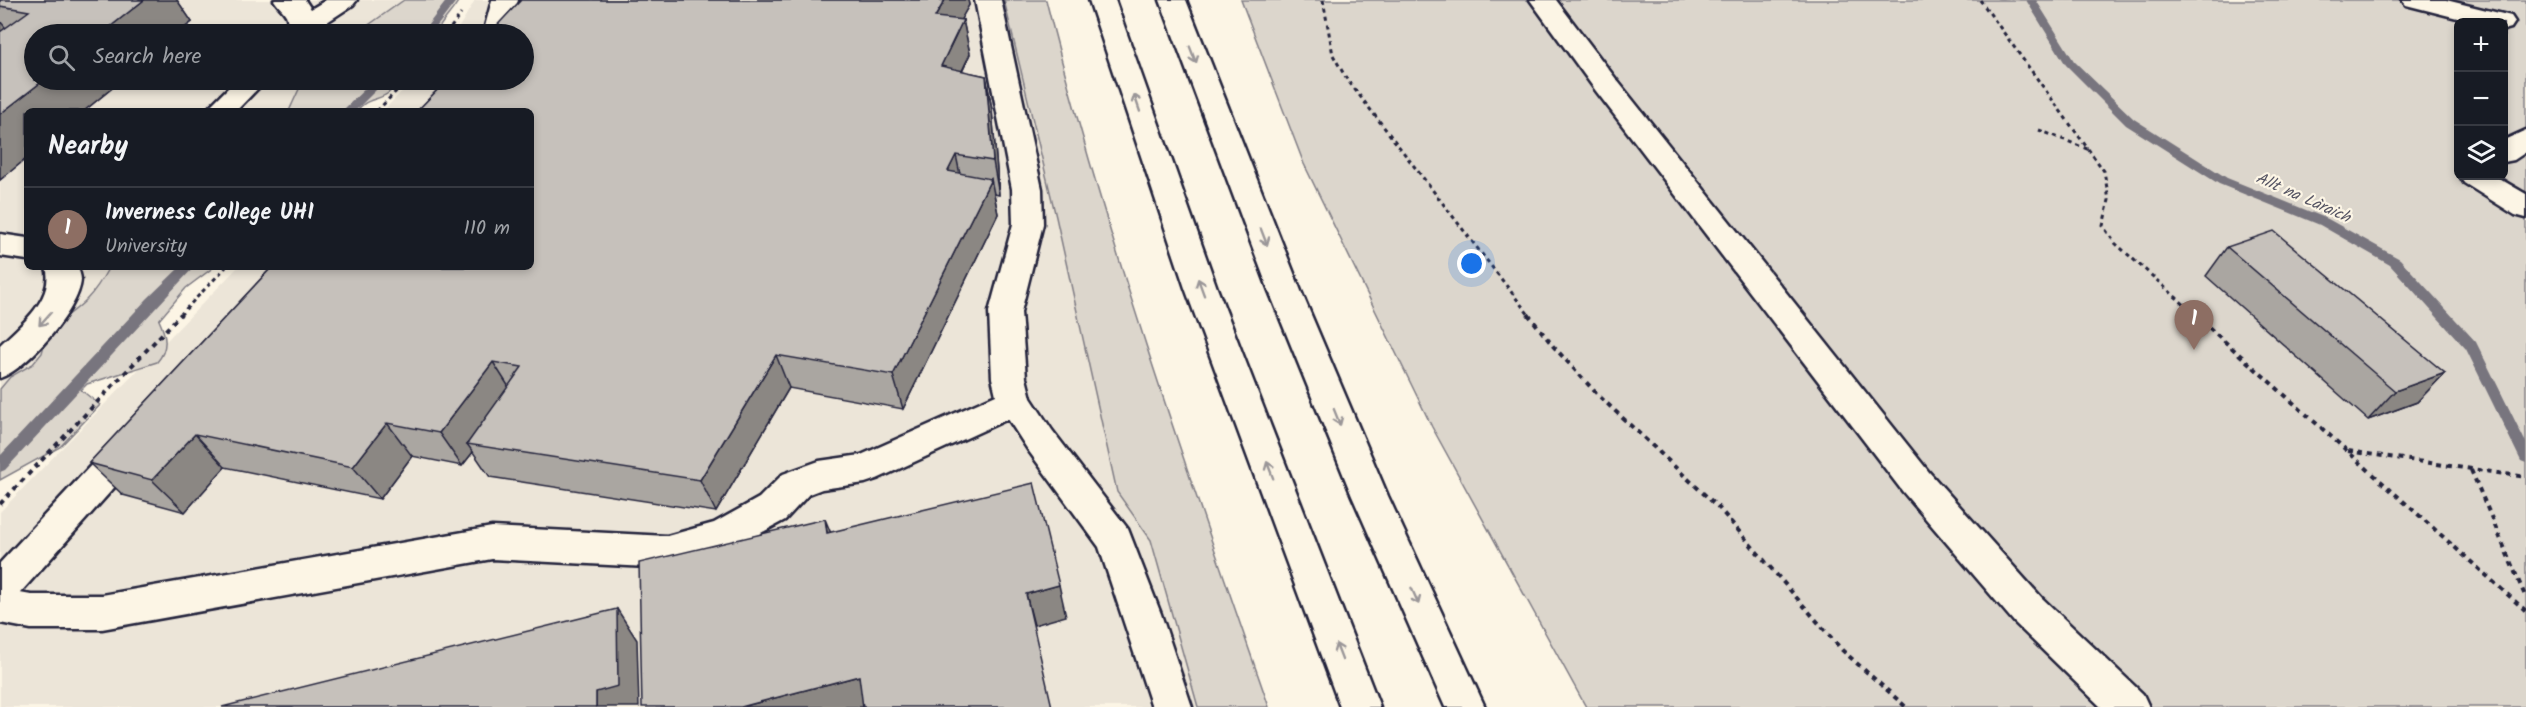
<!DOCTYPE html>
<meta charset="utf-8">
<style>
:root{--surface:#171b24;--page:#242831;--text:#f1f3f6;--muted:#9ea1a6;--line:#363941;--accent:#8c9099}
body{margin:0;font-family:Kalam,sans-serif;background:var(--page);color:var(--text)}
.controls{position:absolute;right:18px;top:18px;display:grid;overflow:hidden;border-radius:9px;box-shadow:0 3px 9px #0003}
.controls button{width:54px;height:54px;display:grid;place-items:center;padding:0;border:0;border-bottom:2px solid var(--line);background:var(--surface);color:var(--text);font:30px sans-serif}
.you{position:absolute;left:1472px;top:264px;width:21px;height:21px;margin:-15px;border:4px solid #fff;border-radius:50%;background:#1a73e8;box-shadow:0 0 0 9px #1a73e833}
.badge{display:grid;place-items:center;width:39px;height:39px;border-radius:50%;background:var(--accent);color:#fff;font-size:20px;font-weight:700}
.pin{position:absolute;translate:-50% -50px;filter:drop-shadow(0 2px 3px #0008)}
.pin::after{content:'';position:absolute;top:32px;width:21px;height:18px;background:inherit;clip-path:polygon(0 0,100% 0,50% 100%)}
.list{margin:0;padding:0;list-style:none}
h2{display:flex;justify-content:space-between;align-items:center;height:78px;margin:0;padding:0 24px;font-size:26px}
h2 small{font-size:20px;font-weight:400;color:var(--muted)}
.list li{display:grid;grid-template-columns:39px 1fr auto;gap:18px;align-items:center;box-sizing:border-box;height:84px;padding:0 24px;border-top:2px solid var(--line)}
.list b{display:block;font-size:22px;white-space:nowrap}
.list p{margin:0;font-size:20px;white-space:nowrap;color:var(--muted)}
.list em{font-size:20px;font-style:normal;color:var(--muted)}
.icon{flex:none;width:33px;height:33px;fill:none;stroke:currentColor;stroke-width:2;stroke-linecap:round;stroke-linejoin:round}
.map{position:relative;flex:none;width:2526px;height:707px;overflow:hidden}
.search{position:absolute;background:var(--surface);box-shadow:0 3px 9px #0003;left:24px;top:24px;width:510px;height:66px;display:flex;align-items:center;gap:15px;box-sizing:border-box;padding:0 21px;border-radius:33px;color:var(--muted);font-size:22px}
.panel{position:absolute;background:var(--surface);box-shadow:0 3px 9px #0003;left:24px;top:108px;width:510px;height:162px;border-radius:9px}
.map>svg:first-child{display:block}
.built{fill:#ece5d8}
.green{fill:#dcd6cc;stroke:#7f7c84;stroke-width:1.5;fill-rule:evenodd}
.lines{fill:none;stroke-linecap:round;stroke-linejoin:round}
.stream{fill:#78757e;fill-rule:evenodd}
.minor-casing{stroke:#22223b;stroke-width:5}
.highway-casing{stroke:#22223b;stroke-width:5}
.path-far1{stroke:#22223b;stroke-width:3;stroke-dasharray:4 4;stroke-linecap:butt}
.path{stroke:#22223b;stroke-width:4;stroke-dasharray:5 5;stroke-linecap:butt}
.minor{fill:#fcf5e5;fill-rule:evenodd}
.highway{fill:#fcf5e5;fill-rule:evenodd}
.wall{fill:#aaa6a1;stroke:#22223b;stroke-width:1.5}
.shaded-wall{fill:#8b8783;stroke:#22223b;stroke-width:1.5}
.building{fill:#c6c1bb;stroke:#22223b;stroke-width:1.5}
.oneway{stroke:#9a9698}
.labels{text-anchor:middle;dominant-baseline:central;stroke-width:4.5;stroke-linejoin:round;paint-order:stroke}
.water-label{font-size:16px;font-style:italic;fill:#545362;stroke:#fcf5e5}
</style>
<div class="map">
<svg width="2526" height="707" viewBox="0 0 2526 707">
<rect width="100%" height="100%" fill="#fcf5e5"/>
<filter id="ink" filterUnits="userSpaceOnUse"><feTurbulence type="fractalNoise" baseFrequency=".0167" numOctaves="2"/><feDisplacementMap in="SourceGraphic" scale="12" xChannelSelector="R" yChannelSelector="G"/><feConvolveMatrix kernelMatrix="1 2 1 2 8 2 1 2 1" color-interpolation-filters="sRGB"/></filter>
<g filter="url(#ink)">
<path class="built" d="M0,0H426L391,34H34V80H345L313,111H27V267H155L0,428Z
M475,0H1004L1056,217L1117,492L1151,540L1198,707H0V512L238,267H531V111H383L413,80H524V34H455Z"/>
<path class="green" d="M404,0H459C452,13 441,21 436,34H356Z
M1004,0H1046C1106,240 1188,474 1269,707H1198L1151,540L1117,492L1056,217Z
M1241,0H2526V707H1586L1432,427L1304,164ZM2458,22H2504V176H2458Z
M313,80H396C390,104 367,94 357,111H289L300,87Z
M109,267H214L186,288L159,320C166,335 169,348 157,362L87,384L81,390L100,405L60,447L0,480V389L10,377L33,364L42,353L48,330C79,307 90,302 109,267Z"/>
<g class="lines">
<path class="stream" d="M447,0H457L431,34H421Z
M2026,0H2036L2074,61L2134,119L2227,178L2328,219L2400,259L2476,342L2526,443V463L2521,461L2466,349L2390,265L2320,225L2219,184L2126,125L2066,65Z
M374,80H386L355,111H342Z
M180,267H194L5,470L0,472V456L147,299Z"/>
<g class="minor-casing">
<path id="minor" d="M274,0H305L311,9L326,0H357L353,5L309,34H283C293,14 284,15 274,0Z
M492,0H518L509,34H483Z
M975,0H1001L1042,189L1043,224L1021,312L1026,378L1031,398L1052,430L1128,529L1161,614L1192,707H1152L1099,547L1028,450L1008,419L877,479L865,483L822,489L809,494L785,520L737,546L667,568L492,559L102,629H31L0,623V563L121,433L133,429L145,433L150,443L145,453L20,593L31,595H102L492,527L667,536L714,523L759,498L783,474L819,461L861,455L996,395L992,378L989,312L1013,224L1012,189Z
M1530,0H1556L1616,79L1929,472L2042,598L2143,694L2149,707H2101L2014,622L1903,492L1596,91Z
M2402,0H2446L2511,16L2515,22L2511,28L2504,30V22H2473L2406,5Z
M236,80H266L236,111H205Z
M2526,130V152L2514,160L2504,162V140Z
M2460,176H2495L2526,194V218L2515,215L2464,183Z
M0,234L27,238V260L0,256Z
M46,267H78C79,271 81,276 81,280C79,310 27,369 0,378V345C21,325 55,299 46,267Z"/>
</g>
<g class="highway-casing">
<path id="highway" d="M1089,0H1115L1217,288L1380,707H1340L1185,288Z
M1160,0H1186L1301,291L1388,496L1485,707H1445L1352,496L1269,291Z"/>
</g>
<path class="path-far1" d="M1323,0L1333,55L1346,78L1529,315
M1980,0L2104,171L2109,200L2103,226L2115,243L2196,315
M446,34L461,14
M377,111L407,80
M2039,130L2090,150
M180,315L226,267"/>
<path class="path" d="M1528,314L1553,346L1598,395L1718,507L1842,650L1906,707
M2194,314L2526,611
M2348,451L2526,477
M2471,470L2526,598
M0,504L181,314"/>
<use href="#minor" class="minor"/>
<use href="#highway" class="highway"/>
</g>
<path class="wall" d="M0,0H177L192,22L176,34H34L122,80L84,111H27V158L0,180Z
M521,0H968L969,5L960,20H963L970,54L962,71L986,76L992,110L999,195L994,194L998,214L903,409L789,388L716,512L490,477L473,452L462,466L412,456L380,499L225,467L185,512L123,495L89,463Z
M2227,247L2445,373L2417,402L2368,420L2206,276Z"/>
<path class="shaded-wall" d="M144,0H177L192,22L176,34H101Z
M945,0H968L969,5L943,51L935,17Z
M963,20L970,54L948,100L941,66Z
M0,21L17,42L0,33Z
M986,76L992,110L999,195L993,161Z
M44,80H122L84,111H27V158L0,180V114Z
M956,155L963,189L948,171Z
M991,179L998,214L903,409L893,375Z
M776,355L789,388L716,512L700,480Z
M493,362L514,395L467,444L473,452L462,466L439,433Z
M2445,373L2417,402L2368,420L2395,391Z
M387,423L412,456L380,499L353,467Z
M195,434L225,467L185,512L152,480Z
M825,519L838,550L827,533Z
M1059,585L1066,616L1034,625L1026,594Z
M617,609L637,640L639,707H596V692Z
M859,676L867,707H741Z"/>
<path class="building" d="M0,0H144L101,34H34V80H44L0,114V32L29,11L0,6Z
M521,0H945L935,17L963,20L941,66L986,76L993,161L956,155L948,171L991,179L893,375L776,355L700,480L467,444L522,367L493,362L439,433L387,423L353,467L195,434L152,480L89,463L272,267H531V111H417L447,80H524V34H489Z
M2274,231L2445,373L2395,391L2227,247Z
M1034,483L1059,585L1026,594L1052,707H863L859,676L741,707H642L639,563L825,519L827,533Z
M617,609L618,686L596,692V707H222Z"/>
<defs><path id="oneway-shaft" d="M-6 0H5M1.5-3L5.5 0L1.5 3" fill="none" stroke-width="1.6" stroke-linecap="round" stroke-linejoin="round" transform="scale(1.5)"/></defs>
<g class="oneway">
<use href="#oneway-shaft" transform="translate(1193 55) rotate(69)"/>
<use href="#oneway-shaft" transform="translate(1137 103) rotate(-109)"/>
<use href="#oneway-shaft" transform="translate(1264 237) rotate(69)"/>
<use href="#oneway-shaft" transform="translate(1201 287) rotate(-110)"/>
<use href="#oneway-shaft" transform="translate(45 319) rotate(132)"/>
<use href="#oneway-shaft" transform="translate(1337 417) rotate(68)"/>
<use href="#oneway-shaft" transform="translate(1270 470) rotate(-111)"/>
<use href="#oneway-shaft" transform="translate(1415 596) rotate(66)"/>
<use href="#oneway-shaft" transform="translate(1339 652) rotate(-111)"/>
</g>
</g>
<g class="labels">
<g class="water-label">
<text transform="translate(2303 198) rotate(24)">Allt na Làraich</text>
</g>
</g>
</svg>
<div class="controls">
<button>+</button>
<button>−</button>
<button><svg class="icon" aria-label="layers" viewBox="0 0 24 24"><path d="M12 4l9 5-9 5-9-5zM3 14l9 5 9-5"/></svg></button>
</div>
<div class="you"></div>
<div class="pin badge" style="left:2194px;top:350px;background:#8d6e63">1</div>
<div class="search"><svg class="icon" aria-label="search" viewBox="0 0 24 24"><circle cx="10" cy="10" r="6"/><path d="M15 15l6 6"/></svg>Search here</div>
<section class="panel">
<h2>Nearby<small></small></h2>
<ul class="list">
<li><span class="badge" style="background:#8d6e63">1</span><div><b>Inverness College UHI</b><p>University</p></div><em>110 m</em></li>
</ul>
</section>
</div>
